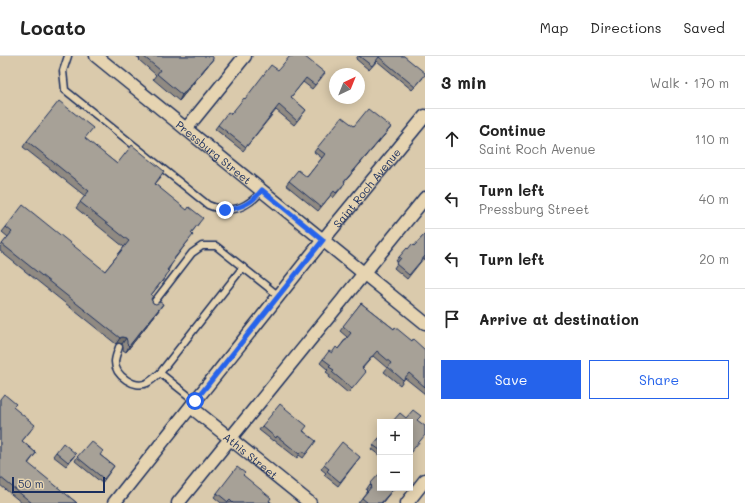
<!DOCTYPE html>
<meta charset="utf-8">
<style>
:root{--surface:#fff;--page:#f2f2f2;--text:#222;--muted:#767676;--line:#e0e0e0;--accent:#2563eb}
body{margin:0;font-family:Mali,sans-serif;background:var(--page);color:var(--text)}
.controls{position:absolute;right:12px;bottom:12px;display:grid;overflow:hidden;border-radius:0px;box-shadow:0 2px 10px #0003}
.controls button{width:36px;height:36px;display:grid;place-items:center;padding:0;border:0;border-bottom:1px solid var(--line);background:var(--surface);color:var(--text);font:20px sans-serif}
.compass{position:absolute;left:329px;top:12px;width:36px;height:36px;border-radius:50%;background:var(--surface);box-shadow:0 2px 10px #0003;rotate:43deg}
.scale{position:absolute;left:12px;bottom:10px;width:93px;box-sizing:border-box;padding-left:4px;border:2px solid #1b2f5e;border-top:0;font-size:11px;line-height:14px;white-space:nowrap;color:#1b2f5e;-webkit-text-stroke:3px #e6d4b1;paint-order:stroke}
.stop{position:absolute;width:12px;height:12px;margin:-9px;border:3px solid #2563eb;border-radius:50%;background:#fff}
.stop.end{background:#2563eb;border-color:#fff;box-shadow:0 1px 4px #0008}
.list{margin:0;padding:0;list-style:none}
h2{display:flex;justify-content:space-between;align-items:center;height:52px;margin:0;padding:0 16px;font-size:17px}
h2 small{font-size:13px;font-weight:400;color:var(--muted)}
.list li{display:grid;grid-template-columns:26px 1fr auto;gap:12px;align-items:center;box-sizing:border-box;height:60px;padding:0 16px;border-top:1px solid var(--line)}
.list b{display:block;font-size:15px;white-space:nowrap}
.list p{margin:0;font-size:13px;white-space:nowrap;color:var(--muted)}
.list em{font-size:13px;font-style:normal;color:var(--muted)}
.actions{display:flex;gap:8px;padding:12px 16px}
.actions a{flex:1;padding:9px 0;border:1px solid var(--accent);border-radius:0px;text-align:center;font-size:14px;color:var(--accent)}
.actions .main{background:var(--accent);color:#fff}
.icon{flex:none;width:22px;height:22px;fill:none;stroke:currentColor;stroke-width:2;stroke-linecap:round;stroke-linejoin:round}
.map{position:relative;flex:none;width:425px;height:447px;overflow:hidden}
header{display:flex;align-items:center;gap:24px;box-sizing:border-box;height:56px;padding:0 20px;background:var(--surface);border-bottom:1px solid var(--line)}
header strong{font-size:19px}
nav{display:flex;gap:22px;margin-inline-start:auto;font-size:14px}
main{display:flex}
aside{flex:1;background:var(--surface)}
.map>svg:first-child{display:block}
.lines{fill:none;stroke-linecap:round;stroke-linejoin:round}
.service-casing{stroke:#1b2f5e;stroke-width:9}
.minor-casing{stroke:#1b2f5e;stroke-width:15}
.service{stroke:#e6d4b1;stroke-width:6}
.minor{stroke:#e6d4b1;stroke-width:12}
.wall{fill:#908a82;stroke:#1b2f5e}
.shaded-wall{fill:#75716a;stroke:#1b2f5e}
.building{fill:#a7a197;stroke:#1b2f5e}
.route{stroke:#2563eb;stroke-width:5}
.labels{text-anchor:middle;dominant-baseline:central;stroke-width:3;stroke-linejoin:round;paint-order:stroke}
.street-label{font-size:11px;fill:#1b2f5e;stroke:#e6d4b1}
</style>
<header>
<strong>Locato</strong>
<nav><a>Map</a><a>Directions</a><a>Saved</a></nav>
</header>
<main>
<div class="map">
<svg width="425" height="447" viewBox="0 0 425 447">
<rect width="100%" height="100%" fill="#dacaac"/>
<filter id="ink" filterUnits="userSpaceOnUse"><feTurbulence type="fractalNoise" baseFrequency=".025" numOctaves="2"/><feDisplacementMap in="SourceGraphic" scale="8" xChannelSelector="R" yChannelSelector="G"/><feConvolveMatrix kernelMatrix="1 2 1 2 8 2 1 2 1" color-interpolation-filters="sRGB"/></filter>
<g filter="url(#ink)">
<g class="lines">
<g class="service-casing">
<path id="service" d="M68,0L63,15L65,34L208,149C213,151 218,153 223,153C239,156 253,145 262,135
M152,249L192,197L202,190H216L279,240
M119,291C118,295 115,301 115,306C115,320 135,333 147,327C152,325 156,320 160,317L243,211
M160,317L195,345"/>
</g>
<g class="minor-casing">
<g id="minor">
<path id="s1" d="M96,0L425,267"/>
<path d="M186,73L245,0"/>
<path id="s2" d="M191,351L310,447"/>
<path id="s3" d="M114,447L323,184L425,60"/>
<path d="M178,447L425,142"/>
<path d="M407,447L425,424"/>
</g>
</g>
<use href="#service" class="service"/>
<use href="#minor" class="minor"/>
</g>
<path class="wall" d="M136,0H211L209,8L179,45L153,23L156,19L139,4L140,3Z
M358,0H404L423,22L412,34L377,5L369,14L356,3Z
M278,14L322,21L312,33L303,26L291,41L306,54L294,69L276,54L243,95L215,73L218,69L231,58Z
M354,70L391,71L344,126L342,131L333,142L331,139L318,155L286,129L289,125L307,121L322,102L314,96L317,92Z
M85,83L117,108L161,121L155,128L199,167L191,177L189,184L173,205L168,215L165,222L151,239V243L153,247L159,254L126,296L123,294V290L122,288L118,287L116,288L0,195V191L8,181L2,176L6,171L105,215L124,191L76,152L85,140L23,91L27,85Z
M425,178V204L423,203L407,223L394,212L398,206L396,205L399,201L408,193L414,190Z
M361,247L394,273L425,294V338L405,322L400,329L384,316L387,312L373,300L362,313V320L348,337L329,321L330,319L326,316L328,314L320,307L323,303L338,293L347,281L340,275Z
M0,343L13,351L31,374L22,385L36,397L28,408L77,447H22L0,429Z
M262,370L304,375L313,389L303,402L299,399L297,402L274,384L273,385L259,374Z
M380,381V400L371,393Z
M56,396L76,398L66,410L53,400Z
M100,399L114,410L102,427L75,405L77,401Z
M360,401L338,430L324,419L326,417L321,413L324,409Z
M243,419L269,445L272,447H221L214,441L217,437Z
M370,428L394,432L382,447H358L367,435L366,434Z"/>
<path class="shaded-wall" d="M213,3L209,8L179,45L182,39Z
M391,71L388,75L341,130L344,126Z
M163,248L159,254L126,296L129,290Z
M122,281L126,282L122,288L118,287L116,288L120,282Z
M394,432L382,447H381Z"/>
<path class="building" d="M143,0H211L213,1V3L182,39L157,18L160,14Z
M290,0H304L325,17L315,29L306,22L291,41L306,54L297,65L279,49L246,91L218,69L228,56L231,58L244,42L245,43L271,9L278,14Z
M359,0H404L425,17V19L415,31L379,1L372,10Z
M59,45L93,72L85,82L117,108L132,89L164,115L155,128L187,154L189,151L203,162L191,177L193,179L173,204L174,205L167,214L169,216L151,239L153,240L151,243L153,247L156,248L160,246L163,248L129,290L127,288V285L126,282L122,281L120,282L2,188L12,176L6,171L23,149L105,215L129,185L80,146L89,135L27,85Z
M368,53L391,71L344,126L345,127L336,137L334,135L321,151L289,125L298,114L307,121L325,98L317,92L342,61L354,70Z
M425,178V200L409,219L396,208L401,202L399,201L407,192L408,193L412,188L414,190Z
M361,247L394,273L395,271L412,285L413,283L425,294V331L409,317L403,324L388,311L391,307L377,295L362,312L366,316L352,333L332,316L334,314L329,311L331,309L323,303L329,295L332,297L336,291L338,293L351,277L343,270Z
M4,338L16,348L13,351L35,369L22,385L36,397L28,407L77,447H32L0,421V343Z
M280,348L307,370L303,375L316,385L306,398L302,395L299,398L277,380L276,382L262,370Z
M413,354L421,360L417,364L425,370V379L410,397V366H392L400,357L406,362Z
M380,381V394L373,389Z
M91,385L103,395L100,399L114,410L104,423L77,401Z
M342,386L360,401L340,426L327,415L329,413L324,409Z
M63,387L76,398L68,406L56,396Z
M237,411L245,417L243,419L271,442L269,445L272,447H233L230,444L228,446L217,437Z
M379,418L380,419V432H394L381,447H368L362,442L372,430L370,428Z"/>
</g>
<g class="lines" filter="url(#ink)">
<path class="route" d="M195,345L323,184L262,134C252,147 241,152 225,154"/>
</g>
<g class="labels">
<g class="street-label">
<text stroke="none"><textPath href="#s1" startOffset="152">Pressburg Street</textPath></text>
<text stroke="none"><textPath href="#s3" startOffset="404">Saint Roch Avenue</textPath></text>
<text stroke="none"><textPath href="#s2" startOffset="77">Athis Street</textPath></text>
</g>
</g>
</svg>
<div class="controls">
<button>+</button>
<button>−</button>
</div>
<svg class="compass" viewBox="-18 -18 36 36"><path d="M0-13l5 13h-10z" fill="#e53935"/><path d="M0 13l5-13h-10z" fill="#767676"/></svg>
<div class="scale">50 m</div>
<div class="stop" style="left:195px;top:345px"></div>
<div class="stop end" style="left:225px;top:154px"></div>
</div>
<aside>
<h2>3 min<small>Walk · 170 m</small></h2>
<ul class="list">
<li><svg class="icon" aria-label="ahead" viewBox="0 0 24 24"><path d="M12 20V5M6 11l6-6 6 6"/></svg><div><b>Continue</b><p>Saint Roch Avenue</p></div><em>110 m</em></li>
<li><svg class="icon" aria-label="left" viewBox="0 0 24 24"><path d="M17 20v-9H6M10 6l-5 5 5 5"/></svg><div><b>Turn left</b><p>Pressburg Street</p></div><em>40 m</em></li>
<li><svg class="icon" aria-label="left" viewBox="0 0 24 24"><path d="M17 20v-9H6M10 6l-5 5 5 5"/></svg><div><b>Turn left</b></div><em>20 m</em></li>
<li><svg class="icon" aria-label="arrive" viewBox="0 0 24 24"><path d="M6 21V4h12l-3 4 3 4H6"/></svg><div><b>Arrive at destination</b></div></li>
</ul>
<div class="actions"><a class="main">Save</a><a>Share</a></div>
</aside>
</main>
